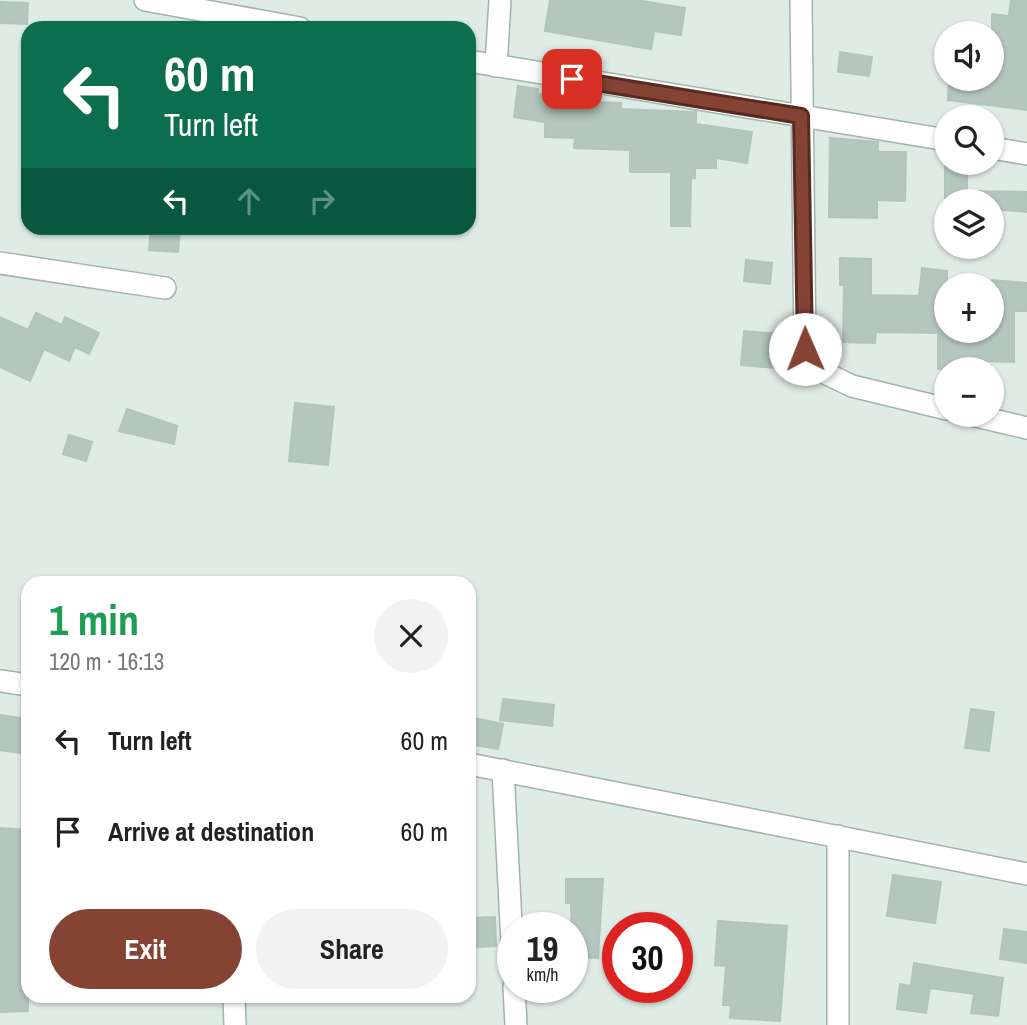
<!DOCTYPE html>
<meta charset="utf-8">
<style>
:root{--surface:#fff;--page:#f2f2f2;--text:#222;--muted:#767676;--accent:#854334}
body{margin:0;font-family:"Archivo Narrow",sans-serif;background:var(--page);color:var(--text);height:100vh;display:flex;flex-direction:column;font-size:26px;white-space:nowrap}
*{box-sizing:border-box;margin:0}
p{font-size:23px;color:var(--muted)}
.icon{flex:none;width:38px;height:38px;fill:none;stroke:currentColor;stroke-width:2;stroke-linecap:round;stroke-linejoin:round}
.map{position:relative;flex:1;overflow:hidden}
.panel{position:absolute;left:21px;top:576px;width:455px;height:427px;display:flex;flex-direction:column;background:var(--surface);border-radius:21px;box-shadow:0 2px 5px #0004}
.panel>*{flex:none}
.top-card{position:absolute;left:21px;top:21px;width:455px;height:214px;border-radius:21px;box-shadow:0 2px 5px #0004;background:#0b6e4f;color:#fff;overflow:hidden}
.tools{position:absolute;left:934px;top:21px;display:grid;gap:14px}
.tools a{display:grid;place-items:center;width:70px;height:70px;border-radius:50%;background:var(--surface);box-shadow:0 2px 5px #0004;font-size:35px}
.speed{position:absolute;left:497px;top:912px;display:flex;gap:14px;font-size:35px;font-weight:700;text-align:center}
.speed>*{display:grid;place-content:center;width:91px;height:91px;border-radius:50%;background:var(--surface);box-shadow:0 2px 5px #0004;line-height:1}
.speed small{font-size:18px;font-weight:400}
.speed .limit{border:10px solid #d22;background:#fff;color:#111}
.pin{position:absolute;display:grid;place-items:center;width:60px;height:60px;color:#fff;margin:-30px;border-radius:14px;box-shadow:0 4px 10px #0006}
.me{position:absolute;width:77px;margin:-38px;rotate:359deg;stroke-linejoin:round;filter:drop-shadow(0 0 5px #0008)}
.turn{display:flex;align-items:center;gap:24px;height:147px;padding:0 28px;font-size:32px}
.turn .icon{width:91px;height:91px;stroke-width:2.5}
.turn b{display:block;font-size:49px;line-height:60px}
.lanes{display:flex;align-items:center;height:66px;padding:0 28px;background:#0003;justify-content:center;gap:35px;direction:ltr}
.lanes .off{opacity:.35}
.round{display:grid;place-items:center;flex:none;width:74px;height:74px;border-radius:37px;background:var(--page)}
.summary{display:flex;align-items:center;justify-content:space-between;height:119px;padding:0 28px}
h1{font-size:42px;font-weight:700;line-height:52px;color:#1e9e55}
.cta{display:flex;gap:14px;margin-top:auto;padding:14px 28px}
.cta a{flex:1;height:80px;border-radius:42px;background:var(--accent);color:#fff;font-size:28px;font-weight:700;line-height:80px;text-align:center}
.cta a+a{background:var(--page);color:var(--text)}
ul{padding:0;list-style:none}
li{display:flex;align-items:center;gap:21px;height:91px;padding:0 28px}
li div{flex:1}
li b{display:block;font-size:26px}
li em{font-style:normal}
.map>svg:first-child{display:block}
</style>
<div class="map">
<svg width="1027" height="1025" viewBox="0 0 1027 1025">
<rect width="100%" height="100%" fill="#dfebe5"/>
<g fill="#b4c6be" stroke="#b1c5bc" stroke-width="2">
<polygon points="550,0 636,0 685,8 681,35 654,31 651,49 545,31"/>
<polygon points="1011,0 1027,0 1027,110 948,100 949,79 992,79 992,14 1009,16"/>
<polygon points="0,2 28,3 27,24 0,23"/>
<polygon points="840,52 872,57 869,76 838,72"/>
<polygon points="518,86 538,89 537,94 571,95 571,101 621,103 621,109 696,112 696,124 752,132 747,163 716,158 716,168 695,168 695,178 691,178 690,226 671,226 671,172 630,172 630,150 574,148 575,138 545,137 545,122 514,117"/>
<polygon points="830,138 878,142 878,152 906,152 905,201 877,200 877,218 829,217"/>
<polygon points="945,163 967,163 967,191 1027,192 1027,212 992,209 992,201 945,198"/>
<polygon points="151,228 180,228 178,252 149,250"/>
<polygon points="840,258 871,259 871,295 919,296 922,268 947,271 947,331 992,331 992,280 1027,283 1027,311 1014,311 1014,362 968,361 968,369 938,369 938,333 876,332 875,343 843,342 844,285 840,285"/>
<polygon points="746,260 772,263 770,284 744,281"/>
<polygon points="36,313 62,325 65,317 99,333 89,354 75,347 69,361 44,349 30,381 0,367 0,317 28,330"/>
<polygon points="744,331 779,334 777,368 741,365"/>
<polygon points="295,403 334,407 328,465 289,461"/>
<polygon points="127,409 177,426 174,444 119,431"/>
<polygon points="69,435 92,442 86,461 63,454"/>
<polygon points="503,699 554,705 552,726 500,720"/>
<polygon points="971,709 994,712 989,751 965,748"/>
<polygon points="0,715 28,719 28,754 0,750"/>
<polygon points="469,717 503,724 498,749 469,744"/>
<polygon points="0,828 28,830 28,1011 0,1012"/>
<polygon points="893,875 941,882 935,923 887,916"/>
<polygon points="566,879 603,879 598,958 572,957 571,903 566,903"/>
<polygon points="495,917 496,946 473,947 473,918"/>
<polygon points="718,921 787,926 780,1021 730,1018 731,1005 723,1005 726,966 715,965"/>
<polygon points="1004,929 1027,932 1027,963 1000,959"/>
<polygon points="914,963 1003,978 998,1016 971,1013 974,994 930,988 926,1013 897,1009 900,984 911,986"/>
</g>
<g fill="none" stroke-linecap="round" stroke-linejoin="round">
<g stroke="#a1b3ac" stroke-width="24">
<g id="minor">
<polyline points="145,0 300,28"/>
<polyline points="801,0 805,349 825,373 852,386 947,409"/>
<polyline points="469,61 947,140"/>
<polyline points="496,66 500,0"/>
<polyline points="992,148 1027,154"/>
<polyline points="0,263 165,288"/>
<polyline points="972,415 1027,428"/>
<polyline points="0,681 28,685"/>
<polyline points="469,764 1027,874"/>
<polyline points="503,770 513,962"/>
<polyline points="514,987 516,1025"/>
<polyline points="234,996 235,1025"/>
<polyline points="838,1025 838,836"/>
</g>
</g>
<use href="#minor" stroke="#fff" stroke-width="21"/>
</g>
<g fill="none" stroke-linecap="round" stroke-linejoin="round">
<g stroke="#562c22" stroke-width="18">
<polyline id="route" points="572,79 801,116 805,349"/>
</g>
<use href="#route" stroke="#854334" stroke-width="12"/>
</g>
</svg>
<div class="tools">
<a><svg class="icon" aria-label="sound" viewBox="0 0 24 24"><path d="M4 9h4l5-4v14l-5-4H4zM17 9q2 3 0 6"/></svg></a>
<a><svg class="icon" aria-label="search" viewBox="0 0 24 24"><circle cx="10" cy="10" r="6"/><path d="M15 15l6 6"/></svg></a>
<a><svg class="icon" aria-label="layers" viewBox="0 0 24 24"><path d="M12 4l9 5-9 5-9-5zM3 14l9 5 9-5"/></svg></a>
<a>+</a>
<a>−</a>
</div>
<div class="speed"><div>19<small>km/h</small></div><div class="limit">30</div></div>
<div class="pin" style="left:572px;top:79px;background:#d93025"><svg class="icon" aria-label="arrive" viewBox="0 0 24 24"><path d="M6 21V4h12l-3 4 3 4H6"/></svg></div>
<svg class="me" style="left:805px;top:349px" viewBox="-20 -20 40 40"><circle r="19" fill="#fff"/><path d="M0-13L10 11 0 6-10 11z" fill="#854334"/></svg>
<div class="top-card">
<div class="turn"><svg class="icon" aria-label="left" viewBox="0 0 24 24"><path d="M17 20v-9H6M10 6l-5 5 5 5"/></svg><div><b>60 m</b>Turn left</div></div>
<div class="lanes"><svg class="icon" aria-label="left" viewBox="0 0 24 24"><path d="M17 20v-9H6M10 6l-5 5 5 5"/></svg><svg class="icon off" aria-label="ahead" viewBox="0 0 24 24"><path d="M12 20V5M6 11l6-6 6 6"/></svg><svg class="icon off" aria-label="right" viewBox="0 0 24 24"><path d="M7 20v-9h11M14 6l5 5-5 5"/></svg></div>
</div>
<section class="panel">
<div class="summary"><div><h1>1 min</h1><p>120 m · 16:13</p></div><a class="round"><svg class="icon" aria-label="close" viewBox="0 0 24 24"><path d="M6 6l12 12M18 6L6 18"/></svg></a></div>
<ul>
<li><svg class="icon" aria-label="left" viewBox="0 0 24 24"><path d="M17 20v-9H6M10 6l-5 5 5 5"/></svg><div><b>Turn left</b></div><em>60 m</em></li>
<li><svg class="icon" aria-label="arrive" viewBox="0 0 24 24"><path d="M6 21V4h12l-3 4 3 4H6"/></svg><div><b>Arrive at destination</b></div><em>60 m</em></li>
</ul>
<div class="cta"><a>Exit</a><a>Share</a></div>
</section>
</div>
